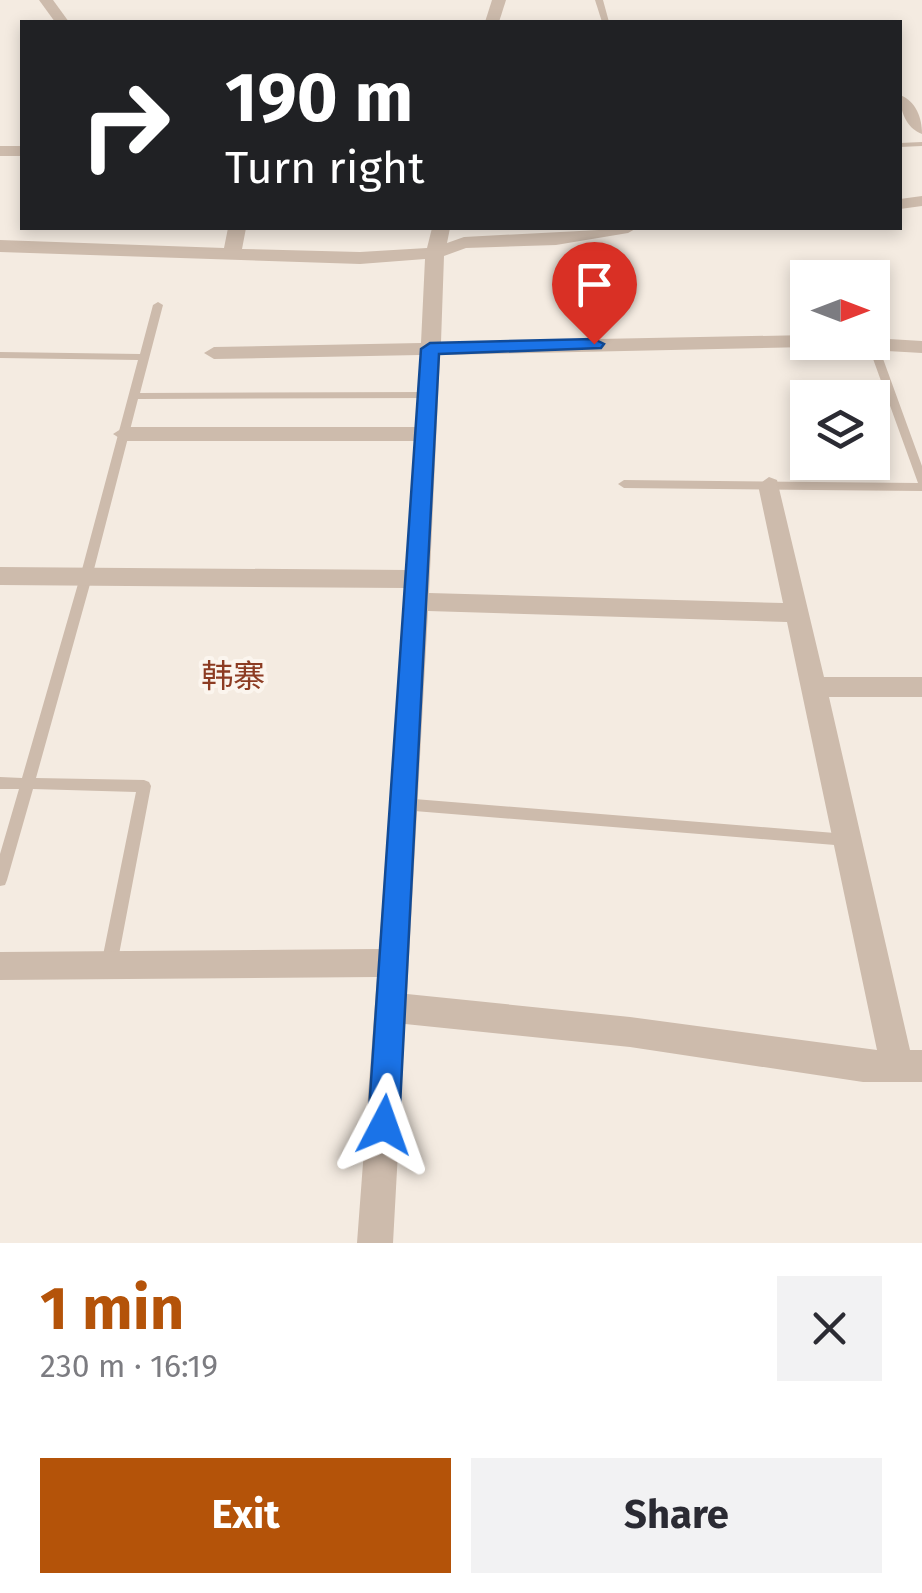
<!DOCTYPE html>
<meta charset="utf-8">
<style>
:root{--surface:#fff;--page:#f2f2f3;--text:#2b2b33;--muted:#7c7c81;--accent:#b45309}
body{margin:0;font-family:"Fira Sans","Noto Sans SC",sans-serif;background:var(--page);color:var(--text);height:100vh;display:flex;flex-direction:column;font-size:38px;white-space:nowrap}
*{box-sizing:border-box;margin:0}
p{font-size:32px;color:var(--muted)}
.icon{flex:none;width:55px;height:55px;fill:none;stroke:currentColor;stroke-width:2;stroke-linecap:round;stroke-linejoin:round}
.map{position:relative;height:1243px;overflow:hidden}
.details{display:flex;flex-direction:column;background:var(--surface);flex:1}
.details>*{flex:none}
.guide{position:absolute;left:20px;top:20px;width:882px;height:210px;border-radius:0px;box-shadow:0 5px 15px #0003;background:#202124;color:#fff;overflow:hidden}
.needle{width:65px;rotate:90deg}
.fabs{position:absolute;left:790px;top:260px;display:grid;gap:20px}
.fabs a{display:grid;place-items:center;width:100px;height:100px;border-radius:0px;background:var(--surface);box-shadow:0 5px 15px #0003;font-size:50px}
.pin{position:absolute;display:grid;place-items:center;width:85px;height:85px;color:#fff;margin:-102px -42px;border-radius:50% 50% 50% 0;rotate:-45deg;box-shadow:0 0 10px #0007}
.pin .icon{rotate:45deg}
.me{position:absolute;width:110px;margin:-55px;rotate:4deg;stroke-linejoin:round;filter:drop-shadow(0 0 8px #0008)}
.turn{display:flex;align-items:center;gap:35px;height:210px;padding:0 40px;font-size:45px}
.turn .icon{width:130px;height:130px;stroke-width:2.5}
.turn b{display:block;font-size:70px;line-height:85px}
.round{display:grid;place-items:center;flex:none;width:105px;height:105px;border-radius:0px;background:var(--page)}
.headline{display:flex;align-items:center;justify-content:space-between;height:170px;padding:0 40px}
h1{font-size:60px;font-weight:700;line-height:75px;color:var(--accent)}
.cta{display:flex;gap:20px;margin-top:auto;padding:20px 40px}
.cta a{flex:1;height:115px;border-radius:0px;background:var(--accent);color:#fff;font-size:40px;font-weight:700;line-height:115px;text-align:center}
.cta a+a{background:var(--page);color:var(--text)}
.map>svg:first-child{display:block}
</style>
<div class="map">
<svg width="922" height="1243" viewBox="0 0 922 1243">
<rect width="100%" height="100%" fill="#f4ebe1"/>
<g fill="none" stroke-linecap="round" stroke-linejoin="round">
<g fill="#cdbbac" fill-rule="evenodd">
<polygon points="595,0 603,0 609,22 602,22"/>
<polygon points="922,142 922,146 900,147 900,143"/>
<polygon points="158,302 163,305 140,393 428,392 433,395 428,398 138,399 92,577 36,778 144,780 149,782 151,786 117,965 114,970 109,972 104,970 101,965 136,792 33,789 7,880 5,885 0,886 0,854 19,789 0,789 0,777 22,778 80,577 138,360 0,358 0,352 140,354 153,305"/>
<polygon points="873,342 878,345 922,466 922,491 624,488 618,484 624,480 918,483 868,345"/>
<polygon points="402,798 847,834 852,836 854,840 852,844 847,846 402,810 397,808 395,804 397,800"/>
</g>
<g fill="#cdbbac" fill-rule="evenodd">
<polygon points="39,0 53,0 69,22 55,22"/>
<polygon points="492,0 506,0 499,22 485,22"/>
<path d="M 900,95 C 916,101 922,118 922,134 C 906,128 900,111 900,95 Z"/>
<rect x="0" y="146" width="22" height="10"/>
<polygon points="922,196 922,206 900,209 900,199"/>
<path d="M 228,228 L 246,228 L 242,249 L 360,252 L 427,248 L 432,228 L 450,228 L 447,243 L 464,237 L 637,228 L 628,233 L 556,245 L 466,248 L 444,256 L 441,342 L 808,335 L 808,342 L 817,342 L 808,347 L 440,355 L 429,593 L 783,603 L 758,485 L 769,477 L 777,480 L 824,677 L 922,677 L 922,697 L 829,697 L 910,1050 L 922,1050 L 922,1082 L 863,1082 L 630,1047 L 405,1024 L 393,1243 L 357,1243 L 377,977 L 0,980 L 0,952 L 379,949 L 405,588 L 0,585 L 0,567 L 407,570 L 415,441 L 124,441 L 113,434 L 124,427 L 416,427 L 420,355 L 214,359 L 204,353 L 214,347 L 421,343 L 425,259 L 360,264 L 0,252 L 0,240 L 224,248 ZM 428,611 L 787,622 L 877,1050 L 630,1017 L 407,994 Z"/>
<polygon points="872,338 922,341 922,353 835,348 825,342 872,342"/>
</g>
</g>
<polygon fill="#1a73e8" stroke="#114b97" stroke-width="2.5" points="594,339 604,344 601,348 439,354 399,1125 394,1136 384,1140 373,1136 368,1125 421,349 430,343"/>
<g text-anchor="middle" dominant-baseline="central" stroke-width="8" stroke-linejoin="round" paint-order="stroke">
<g font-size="32" fill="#8c3b22" stroke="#fbf5ee">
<text x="233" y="676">韩寨</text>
</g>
</g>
</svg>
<div class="fabs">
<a><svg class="needle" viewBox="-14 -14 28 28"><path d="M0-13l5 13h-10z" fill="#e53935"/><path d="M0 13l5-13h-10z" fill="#7c7c81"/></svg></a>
<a><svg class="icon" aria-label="layers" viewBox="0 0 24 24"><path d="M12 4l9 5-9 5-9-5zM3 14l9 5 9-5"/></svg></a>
</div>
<div class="pin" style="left:594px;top:344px;background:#d93025"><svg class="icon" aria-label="arrive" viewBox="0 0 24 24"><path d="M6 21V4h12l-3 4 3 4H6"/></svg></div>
<svg class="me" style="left:384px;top:1125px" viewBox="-20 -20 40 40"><path d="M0-17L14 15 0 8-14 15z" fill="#1a73e8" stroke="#fff" stroke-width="4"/></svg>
<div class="guide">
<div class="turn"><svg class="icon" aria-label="right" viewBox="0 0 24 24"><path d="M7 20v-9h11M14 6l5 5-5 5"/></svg><div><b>190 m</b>Turn right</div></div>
</div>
</div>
<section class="details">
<div class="headline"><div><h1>1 min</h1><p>230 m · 16:19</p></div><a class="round"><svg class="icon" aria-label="close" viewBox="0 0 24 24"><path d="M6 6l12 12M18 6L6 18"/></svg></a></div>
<div class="cta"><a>Exit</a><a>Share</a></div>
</section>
